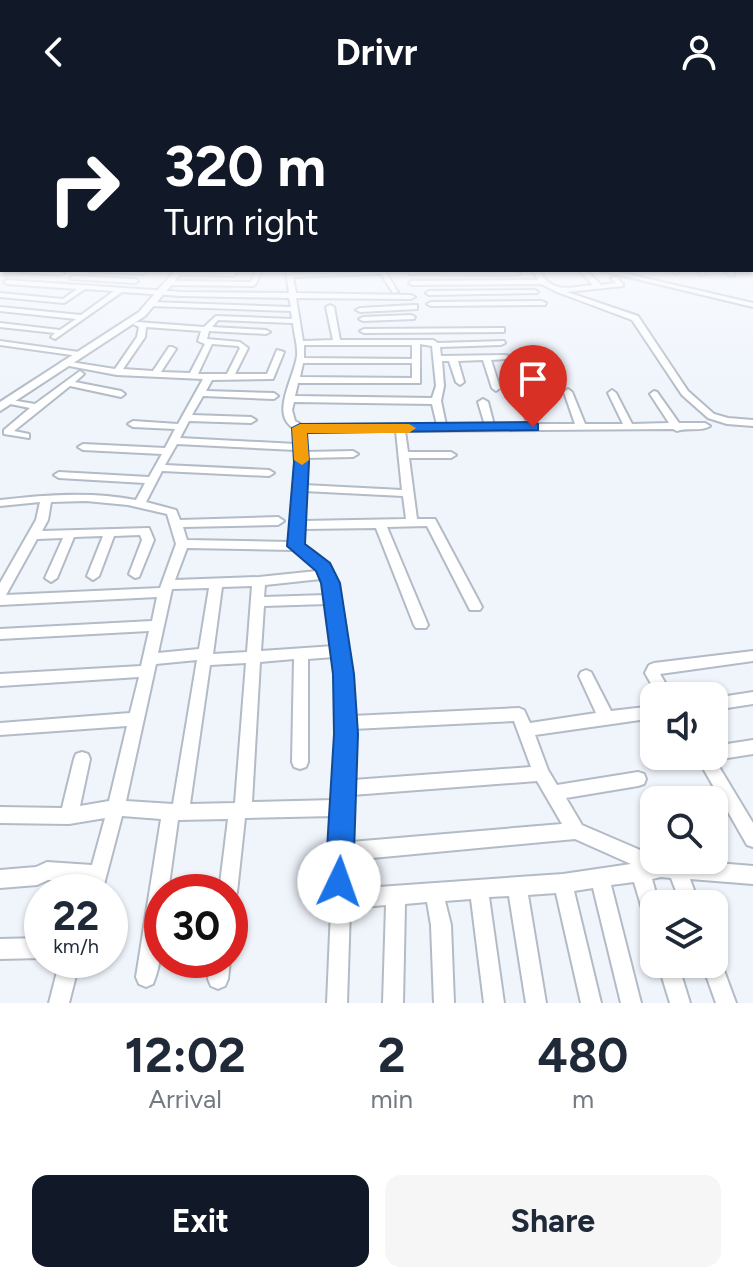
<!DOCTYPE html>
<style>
:root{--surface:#fff;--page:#f6f6f7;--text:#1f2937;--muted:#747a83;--accent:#111827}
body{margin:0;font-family:Figtree,sans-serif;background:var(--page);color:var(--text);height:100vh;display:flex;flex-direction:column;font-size:30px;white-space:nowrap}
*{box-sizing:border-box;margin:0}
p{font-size:26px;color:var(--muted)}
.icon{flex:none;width:44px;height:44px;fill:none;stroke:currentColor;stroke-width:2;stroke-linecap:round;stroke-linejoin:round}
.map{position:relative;height:899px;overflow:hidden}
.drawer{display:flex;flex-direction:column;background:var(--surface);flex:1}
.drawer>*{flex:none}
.banner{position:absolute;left:0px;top:0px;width:754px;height:168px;box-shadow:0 2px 6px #0004;background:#111827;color:#fff;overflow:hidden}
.tools{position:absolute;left:640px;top:578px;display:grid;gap:16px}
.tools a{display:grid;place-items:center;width:88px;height:88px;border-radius:16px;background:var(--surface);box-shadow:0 2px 6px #0004;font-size:40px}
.speed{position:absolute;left:24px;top:770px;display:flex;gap:16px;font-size:40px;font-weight:700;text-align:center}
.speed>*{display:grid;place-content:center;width:104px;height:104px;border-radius:50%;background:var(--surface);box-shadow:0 2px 6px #0004;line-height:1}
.speed small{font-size:20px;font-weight:400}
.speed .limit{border:12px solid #d22;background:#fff;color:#111}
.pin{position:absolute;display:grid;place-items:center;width:68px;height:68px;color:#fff;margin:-82px -34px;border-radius:50% 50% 50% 0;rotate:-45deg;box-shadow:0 0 8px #0007}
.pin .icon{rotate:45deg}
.me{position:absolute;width:88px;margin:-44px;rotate:3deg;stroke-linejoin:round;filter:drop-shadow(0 0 6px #0008)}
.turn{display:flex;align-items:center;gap:28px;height:168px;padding:0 32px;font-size:36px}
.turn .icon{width:104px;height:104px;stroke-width:2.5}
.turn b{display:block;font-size:56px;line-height:68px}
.eta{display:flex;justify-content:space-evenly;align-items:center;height:136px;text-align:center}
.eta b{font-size:48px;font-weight:700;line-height:56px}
.cta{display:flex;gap:16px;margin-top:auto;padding:16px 32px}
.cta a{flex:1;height:92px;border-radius:16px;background:var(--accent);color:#fff;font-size:32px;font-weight:700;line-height:92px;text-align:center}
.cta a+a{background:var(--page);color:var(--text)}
header{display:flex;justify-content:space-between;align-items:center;height:104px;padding:0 32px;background:var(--accent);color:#fff;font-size:36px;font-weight:700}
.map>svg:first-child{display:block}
</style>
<header><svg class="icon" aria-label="back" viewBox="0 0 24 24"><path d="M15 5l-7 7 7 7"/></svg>Drivr<svg class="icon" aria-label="person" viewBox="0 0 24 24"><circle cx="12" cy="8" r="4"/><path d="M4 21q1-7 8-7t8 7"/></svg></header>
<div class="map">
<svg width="753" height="899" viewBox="0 0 753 899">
<rect width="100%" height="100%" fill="#f0f5fc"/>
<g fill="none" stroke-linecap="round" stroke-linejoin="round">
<g stroke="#b2bbc6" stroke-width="4">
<g id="street">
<rect x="752" y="160" width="1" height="5"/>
<rect x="0" y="162" width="2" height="4"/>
<polygon points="17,166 47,166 64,169 61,171 20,168"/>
<polygon points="88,166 142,166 146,168 143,170 91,168"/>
<polygon points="233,166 239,166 234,172 178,171 175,169 178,167 232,168"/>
<polygon points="256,166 262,166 256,180 253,182 170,181 167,179 170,177 251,178"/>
<path d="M 286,166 L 292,166 L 293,169 L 383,166 L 385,167 L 398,188 L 393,189 L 381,170 L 293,173 L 296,189 L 411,191 L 415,193 L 411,195 L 296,194 L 303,237 L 333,236 L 326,203 L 330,201 L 334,203 L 340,236 L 433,236 L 438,239 L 504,237 L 505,239 L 501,241 L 440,243 L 441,252 L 506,251 L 510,253 L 506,255 L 491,256 L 500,284 L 496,287 L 492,284 L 483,256 L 458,257 L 464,278 L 460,281 L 456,278 L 449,257 L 442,257 L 444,282 L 441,297 L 446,321 L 485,321 L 478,298 L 483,295 L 488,298 L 494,321 L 527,320 L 519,287 L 523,284 L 527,287 L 537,320 L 575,320 L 564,288 L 568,285 L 572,288 L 585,320 L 623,320 L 608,289 L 612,286 L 616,289 L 632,320 L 669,319 L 650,290 L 654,287 L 657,288 L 679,319 L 705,319 L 710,322 C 701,328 687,323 677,327 L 673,325 L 405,327 L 408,348 L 451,348 L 456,351 L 451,354 L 409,354 L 417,415 L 435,415 L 482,503 L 480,506 L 470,506 L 427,422 L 387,423 L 428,521 L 426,524 L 416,524 L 414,521 L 376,424 L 303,425 L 302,440 C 309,445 317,449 322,455 C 350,488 349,569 352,612 L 519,604 L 524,606 L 530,619 L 596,609 L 579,572 L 581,568 L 586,566 L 591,568 L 611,607 L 654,602 L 654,614 L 535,631 L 548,666 L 557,681 L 638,668 L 644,670 L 646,675 L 644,680 L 638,682 L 566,694 L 582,721 L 654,752 L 654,756 L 681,756 L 753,762 L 753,780 L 690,775 L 699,800 L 681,800 L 671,774 L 661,773 L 652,775 L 659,800 L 654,800 L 654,824 L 647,821 L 634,778 L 611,781 L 641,899 L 621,899 L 593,784 L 574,787 L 601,899 L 581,899 L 556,789 L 528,791 L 546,899 L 526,899 L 509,792 L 489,793 L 504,899 L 484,899 L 471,795 L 445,797 L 451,821 L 454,899 L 434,899 L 431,821 L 427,798 L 405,800 L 403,899 L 383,899 L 386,801 L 350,804 L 347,899 L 327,899 L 335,712 L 245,714 L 237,788 L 235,795 L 230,796 L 230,788 L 219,788 L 228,715 L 178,716 L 168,788 L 162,788 C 162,817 165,852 153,880 L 146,883 L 139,880 L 136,873 L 161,715 L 122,712 L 102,788 L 84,788 L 86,778 L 48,776 L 37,781 L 0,784 L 0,766 L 36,763 L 47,758 L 92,761 L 105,714 L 69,720 L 0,719 L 0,703 L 62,704 L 74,655 L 76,650 L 82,648 L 88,650 L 90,655 L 80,702 L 109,697 L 127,622 L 0,631 L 0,619 L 130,609 L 139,573 L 0,582 L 0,570 L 141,562 L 149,527 L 0,535 L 0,525 L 152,517 L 157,493 L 0,501 L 0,479 L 36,416 L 40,398 L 0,402 L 0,396 C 45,391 91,387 136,396 L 145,379 L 59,374 L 54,371 L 59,368 L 149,373 L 162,350 L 83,346 L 78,343 L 83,340 L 165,344 L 175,325 L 133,323 L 128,320 L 133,317 L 178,320 L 203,275 L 117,271 L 64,261 L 60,259 L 64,257 L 115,265 L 137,233 L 139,223 L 133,220 L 137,218 L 204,223 L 216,212 L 292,215 L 291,207 L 151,202 L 147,200 L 151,198 L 291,203 L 289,194 L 182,192 L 122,188 L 55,235 L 51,233 L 55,229 L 0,223 L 0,219 L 60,226 L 76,215 L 0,207 L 0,203 L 81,211 L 114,187 L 85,185 L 64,199 L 0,193 L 0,189 L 63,195 L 77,185 L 7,180 L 4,178 L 7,176 L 182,188 L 289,189 ZM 218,216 L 293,219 C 294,230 298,242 297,252 C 294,275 269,311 295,325 L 296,340 L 180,334 L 189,317 L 251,319 L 256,316 L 251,313 L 192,311 L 203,292 L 274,295 L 278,292 L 274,289 L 206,287 L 212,276 L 273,275 L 284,248 L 277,246 L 267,270 L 235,270 L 248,244 L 240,238 L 207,235 L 209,227 L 266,230 L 270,228 L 266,226 L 212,223 ZM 146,223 L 201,227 L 198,237 L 205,240 L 190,269 L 161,268 L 176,245 L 172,243 L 169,243 L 153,267 L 123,265 L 145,233 ZM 212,240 L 238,242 L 240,244 L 227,270 L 198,270 ZM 420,240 L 432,242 L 436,282 L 432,294 L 295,292 L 298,279 L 420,279 ZM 304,241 L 412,241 L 412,255 L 304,254 ZM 303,259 L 412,259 L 412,274 L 300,273 ZM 294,298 L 432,300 L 437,321 L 302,321 L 295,317 L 292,306 ZM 305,327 L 396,327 L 402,386 L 304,381 L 305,354 L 353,353 L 358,350 L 353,347 L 305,348 ZM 177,340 L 296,346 L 290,438 L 187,436 L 183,423 L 278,421 L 284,417 L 278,413 L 180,416 L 176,406 L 146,398 L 162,367 L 269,372 L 274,369 L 269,366 L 165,361 ZM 304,387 L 403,392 L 406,415 L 303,417 ZM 86,397 L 128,401 L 167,410 L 176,440 L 160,484 L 6,491 L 37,435 L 63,434 L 45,474 L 51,478 L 57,474 L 74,433 L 103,432 L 87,472 L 93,476 L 99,472 L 114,432 L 140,431 L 142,436 L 129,470 L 135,474 L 139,473 L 154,436 L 149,424 L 42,427 L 48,416 L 51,398 ZM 187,444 L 293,446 L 312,459 L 317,467 L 259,473 L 175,476 ZM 321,475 L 326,491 L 264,493 L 265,481 ZM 252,482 L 247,548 L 213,550 L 222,483 ZM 209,484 L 199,545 L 158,549 L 172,485 ZM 327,500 L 334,542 L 261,547 L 264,502 ZM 334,553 L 338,630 L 335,696 L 252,698 L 260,558 L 294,555 L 292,658 L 294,663 L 300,665 L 306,663 L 308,658 L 308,555 ZM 197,556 L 173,700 L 126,697 L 156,560 ZM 246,559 L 235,699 L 190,700 L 210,561 ZM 514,617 L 531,663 L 353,676 L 353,625 ZM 537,677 L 562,720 L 351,738 L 352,691 ZM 575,735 L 631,760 L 563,770 L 350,785 L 351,756 Z"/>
<path d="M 533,166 L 539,166 C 552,191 570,183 593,181 L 579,166 L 586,166 L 601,181 L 616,179 L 611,174 L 616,173 L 623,180 L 623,182 L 567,188 L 638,212 L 688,287 L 714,310 L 728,314 L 753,316 L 753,322 L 727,320 L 708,314 L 682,291 L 632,216 L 557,188 L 541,180 L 412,181 L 409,179 L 412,177 L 538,176 Z"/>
<polygon points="599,166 610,166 753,199 753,203"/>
<polygon points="670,166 677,166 678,168 675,170"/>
<polygon points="697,166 703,166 706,170 701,171"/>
<polygon points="724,166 731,166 735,171 730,172"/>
<polygon points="411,167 517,167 520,169 517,171 409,170 409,168"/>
<polygon points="73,172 135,175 138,177 135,179 71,175 70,174"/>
<polygon points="535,186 538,188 537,189 429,191 426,189 429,187"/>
<polygon points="542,197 546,199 545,201 431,202 427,200 431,198"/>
<polygon points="414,201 417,201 417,205 360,208 356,206 360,204"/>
<polygon points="411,211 415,213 414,215 363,217 359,215 363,213"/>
<polygon points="501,224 504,224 504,228 364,229 360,227 364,225"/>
<polygon points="0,237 79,248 83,250 79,252 0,241"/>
<polygon points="80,267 84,270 75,278 121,287 125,290 121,293 70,282 14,327 29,330 29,334 4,330 4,326 30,304 5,299 5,295 35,300"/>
<polygon points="753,547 753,557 660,570 673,592 658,592 645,569 649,561 654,559"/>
<polygon points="753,588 753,600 714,606 714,594"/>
<polygon points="753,636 753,650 715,656 753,719 753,743 747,741 696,652 714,652 714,642"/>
<polygon points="42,834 42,854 0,855 0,835"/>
<polygon points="714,851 719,853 736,899 716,899 702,860 714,860"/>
<polygon points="60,856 80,856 69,899 49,899"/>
<polygon points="210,856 230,856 228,875 225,882 218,885 211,882 208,875"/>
<polygon points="658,860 678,860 690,899 670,899"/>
</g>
</g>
<g stroke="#b2bbc6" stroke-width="4">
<polygon id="secondary" points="175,166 184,166 145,212 0,307 0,298 139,208"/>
</g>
<use href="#street" fill="#fff" fill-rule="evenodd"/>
<use href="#secondary" fill="#fff" fill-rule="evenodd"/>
</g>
<linearGradient id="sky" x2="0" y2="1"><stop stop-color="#7caadb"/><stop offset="0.56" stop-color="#f8fafe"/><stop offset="1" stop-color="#f8fafe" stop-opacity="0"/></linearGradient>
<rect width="753" height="284" fill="url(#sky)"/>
<polygon fill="#1a73e8" stroke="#114b97" stroke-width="2" points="533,318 538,320 538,326 307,329 309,358 305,440 330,459 340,479 354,570 358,630 353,778 349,788 339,792 329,788 325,778 334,630 333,570 321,479 316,467 287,442 294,358 292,324 300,320"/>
<polygon fill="#f59e0b" points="300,320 409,320 416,324 409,329 307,329 309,356 302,361 294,356 292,324"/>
</svg>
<div class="tools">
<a><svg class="icon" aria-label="sound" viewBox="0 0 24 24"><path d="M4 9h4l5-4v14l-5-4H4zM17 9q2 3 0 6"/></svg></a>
<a><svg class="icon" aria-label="search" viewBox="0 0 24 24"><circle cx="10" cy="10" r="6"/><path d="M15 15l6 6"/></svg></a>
<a><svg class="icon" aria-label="layers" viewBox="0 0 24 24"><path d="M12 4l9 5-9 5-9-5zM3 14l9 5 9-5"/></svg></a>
</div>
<div class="speed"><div>22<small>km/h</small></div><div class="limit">30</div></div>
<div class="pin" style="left:533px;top:323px;background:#d93025"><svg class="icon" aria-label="arrive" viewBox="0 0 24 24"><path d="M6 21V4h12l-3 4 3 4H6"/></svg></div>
<svg class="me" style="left:339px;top:778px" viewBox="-20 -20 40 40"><circle r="19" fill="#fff"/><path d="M0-13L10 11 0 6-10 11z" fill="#1a73e8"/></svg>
<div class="banner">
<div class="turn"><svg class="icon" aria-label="right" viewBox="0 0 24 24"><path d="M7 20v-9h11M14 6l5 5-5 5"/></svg><div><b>320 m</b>Turn right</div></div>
</div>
</div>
<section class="drawer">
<div class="eta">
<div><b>12:02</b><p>Arrival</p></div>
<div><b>2</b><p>min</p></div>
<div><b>480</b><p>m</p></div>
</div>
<div class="cta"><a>Exit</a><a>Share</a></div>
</section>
